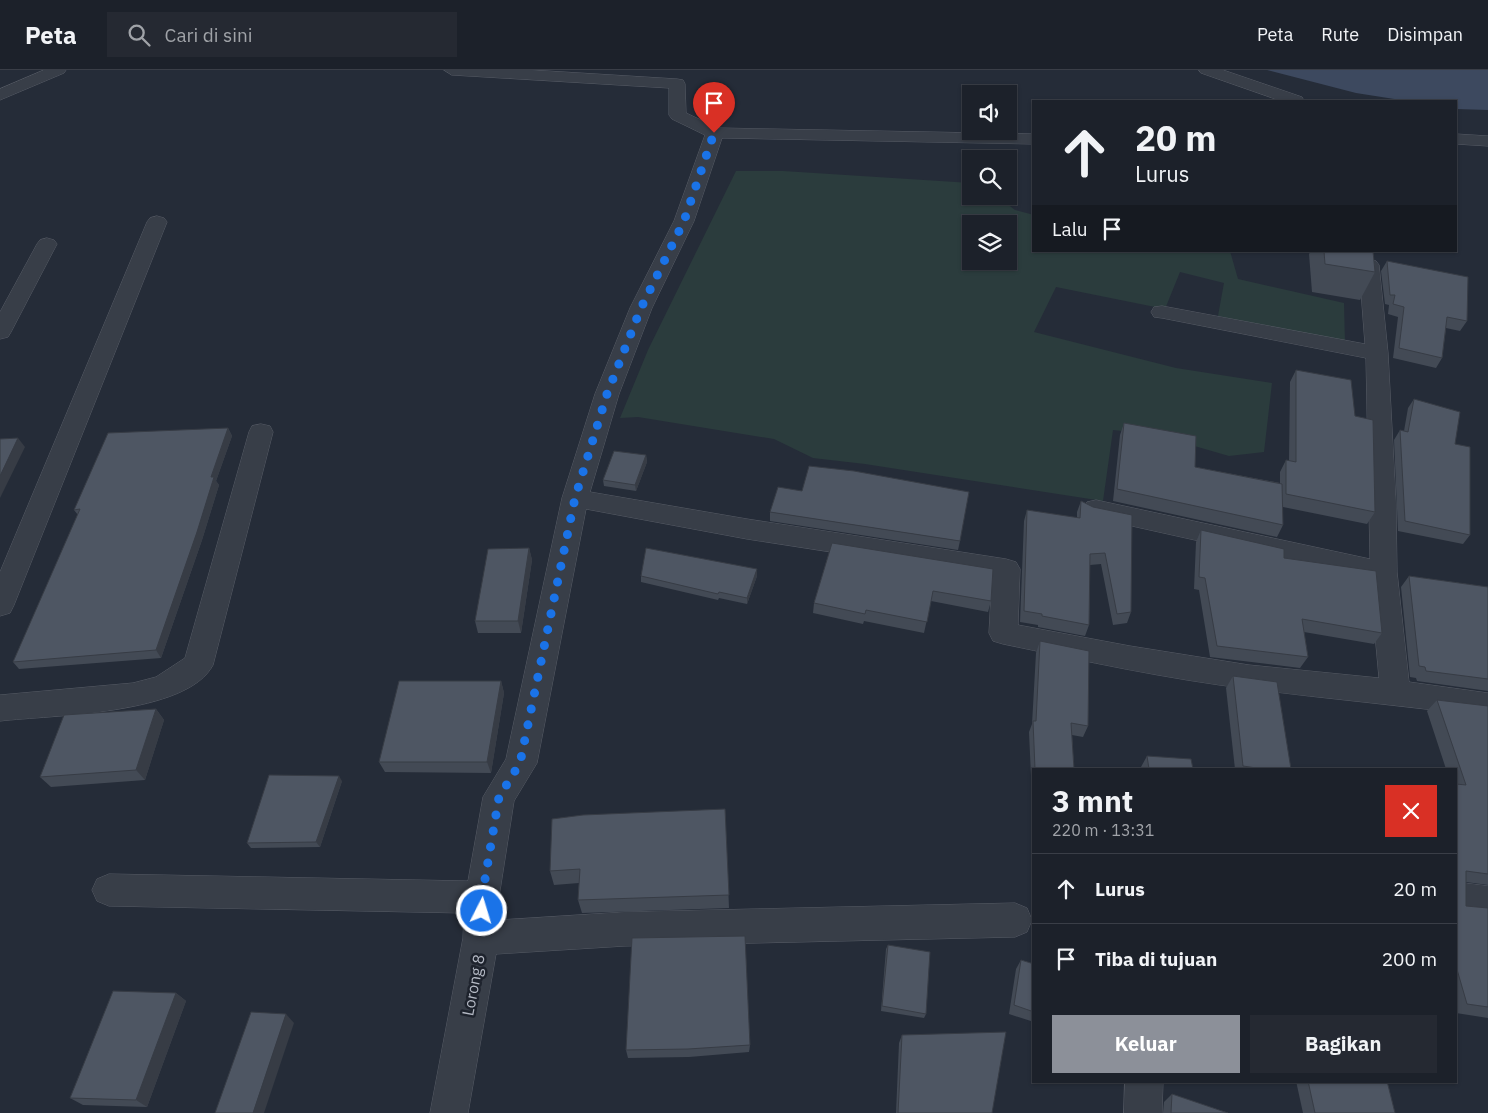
<!DOCTYPE html>
<html lang="id">
<meta charset="utf-8">
<style>
:root{--surface:#1c212a;--page:#252932;--text:#f1f3f6;--muted:#a0a3a8;--line:#3a3e47;--accent:#8c9099}
body{margin:0;font-family:"IBM Plex Sans",sans-serif;background:var(--page);color:var(--text);height:100vh;display:flex;flex-direction:column;font-size:19px;white-space:nowrap}
*{box-sizing:border-box;margin:0}
p{font-size:16px;color:var(--muted)}
.icon{flex:none;width:28px;height:28px;fill:none;stroke:currentColor;stroke-width:2;stroke-linecap:round;stroke-linejoin:round}
.map{position:relative;flex:1;overflow:hidden}
.side{position:absolute;left:1032px;top:698px;width:425px;height:315px;display:flex;flex-direction:column;background:var(--surface);border-radius:0px;box-shadow:0 1px 4px #0004,0 0 0 1px var(--line)}
.side>*{flex:none}
.top-card{position:absolute;left:1032px;top:30px;width:425px;height:152px;border-radius:0px;box-shadow:0 1px 4px #0004,0 0 0 1px var(--line);background:#1c212a;color:var(--text);overflow:hidden}
.fabs{position:absolute;left:962px;top:15px;display:grid;gap:10px}
.fabs a{display:grid;place-items:center;width:55px;height:55px;border-radius:0px;background:var(--surface);box-shadow:0 1px 4px #0004,0 0 0 1px var(--line);font-size:25px}
.pin{position:absolute;display:grid;place-items:center;width:42px;height:42px;color:#fff;margin:-51px -21px;border-radius:50% 50% 50% 0;rotate:-45deg;box-shadow:0 0 5px #0007}
.pin .icon{rotate:45deg}
.me{position:absolute;width:55px;margin:-28px;rotate:5deg;stroke-linejoin:round;filter:drop-shadow(0 0 4px #0008)}
.turn{display:flex;align-items:center;gap:18px;height:105px;padding:0 20px;font-size:22px}
.turn .icon{width:65px;height:65px;stroke-width:2.5}
.turn b{display:block;font-size:35px;line-height:42px}
.then{display:flex;align-items:center;height:48px;padding:0 20px;background:#0003;gap:10px;font-size:19px}
.round{display:grid;place-items:center;flex:none;width:52px;height:52px;border-radius:0px;background:var(--page)}
.head{display:flex;align-items:center;justify-content:space-between;height:85px;padding:0 20px}
h1{font-size:30px;font-weight:700;line-height:38px}
.cta{display:flex;gap:10px;margin-top:auto;padding:10px 20px}
.cta a{flex:1;height:58px;border-radius:0px;background:var(--accent);color:#fff;font-size:20px;font-weight:700;line-height:58px;text-align:center}
.cta a+a{background:var(--page);color:var(--text)}
ul{padding:0;list-style:none}
li{display:flex;align-items:center;gap:15px;height:70px;padding:0 20px;border-top:1px solid var(--line)}
li div{flex:1}
li b{display:block;font-size:19px}
li em{font-style:normal}
header{display:flex;align-items:center;gap:30px;box-sizing:border-box;height:70px;padding:0 25px;background:var(--surface);border-bottom:1px solid var(--line)}
header strong{font-size:24px}
nav{display:flex;gap:28px;margin-inline-start:auto;font-size:18px}
.search{width:350px;height:45px;background:var(--page);display:flex;align-items:center;gap:12px;box-sizing:border-box;padding:0 18px;border-radius:0px;color:var(--muted);font-size:19px}
.map>svg:first-child{display:block}
</style>
<header>
<strong>Peta</strong>
<div class="search"><svg class="icon" aria-label="search" viewBox="0 0 24 24"><circle cx="10" cy="10" r="6"/><path d="M15 15l6 6"/></svg>Cari di sini</div>
<nav><a>Peta</a><a>Rute</a><a>Disimpan</a></nav>
</header>
<div class="map">
<svg width="1488" height="1043" viewBox="0 0 1488 1043">
<rect width="100%" height="100%" fill="#252c38"/>
<path fill="#2b3c3d" fill-rule="evenodd" d="M 736,101 L 783,101 L 971,113 L 971,126 L 997,126 L 1015,140 L 1034,145 L 1034,181 L 1230,181 L 1238,209 L 1344,233 L 1345,274 L 1218,246 L 1224,213 L 1180,202 L 1165,239 L 1056,217 L 1034,262 L 1176,298 L 1272,313 L 1264,382 L 1229,386 L 1153,364 L 1113,360 L 1103,431 L 865,394 L 813,388 L 774,369 L 638,347 L 620,348 L 648,280 ZM 971,154 L 1009,154 L 1009,191 L 971,191 Z"/>
<polygon fill="#3d495f" points="1267,0 1488,0 1488,40 1456,39 1456,31 1407,31 1356,23"/>
<g fill="none" stroke-linecap="round" stroke-linejoin="round">
<g stroke="#575c66" stroke-width="1">
<g id="street">
<polygon points="44,0 66,0 64,3 0,30 0,19"/>
<path d="M 444,0 L 531,0 L 677,9 L 683,10 L 685,14 L 686,43 L 718,58 L 1034,64 L 1034,74 L 722,68 L 694,151 L 652,238 L 619,324 L 590,422 L 747,449 L 1006,489 L 1016,492 L 1020,499 L 1018,555 L 1130,576 L 1249,595 L 1379,608 L 1370,509 L 1096,448 L 1087,446 L 1083,439 L 1087,432 L 1096,430 L 1370,489 L 1366,288 L 1162,248 L 1154,247 L 1151,242 L 1154,237 L 1162,236 L 1365,274 L 1359,195 L 1362,191 L 1369,189 L 1376,191 L 1379,195 L 1388,283 L 1396,434 L 1397,502 L 1409,612 L 1488,623 L 1488,647 C 1409,636 1329,629 1250,619 C 1167,609 1085,591 1003,574 L 993,571 L 989,563 L 992,507 L 747,469 L 586,439 L 537,693 L 514,731 L 499,827 L 499,850 L 625,842 L 1015,833 L 1027,838 L 1032,850 L 1027,862 L 1015,867 L 625,876 L 496,884 L 468,1043 L 430,1043 L 463,868 L 464,843 L 109,836 L 97,831 L 92,820 L 97,809 L 109,804 L 468,811 L 483,727 L 506,689 L 562,428 L 595,324 L 630,238 L 674,151 L 705,65 L 672,49 L 669,45 L 669,18 L 452,5 Z"/>
<polygon points="1199,0 1223,0 1302,27 1304,31 1281,31 1201,3"/>
<polygon points="1456,64 1488,66 1488,76 1456,74"/>
<polygon points="157,146 164,148 167,152 14,535 10,543 0,546 0,502 147,152 150,148"/>
<polygon points="47,168 54,170 57,174 11,262 8,267 0,269 0,242 37,174 40,170"/>
<path d="M 261,354 L 270,356 L 273,362 L 213,595 C 187,645 51,645 0,651 L 0,625 L 133,613 L 156,607 L 185,588 L 249,362 L 252,356 Z"/>
<polygon points="1456,812 1488,816 1488,848 1456,844"/>
<polygon points="1125,1011 1163,1011 1162,1043 1124,1043"/>
</g>
</g>
<use href="#street" fill="#383e48" fill-rule="evenodd"/>
</g>
<g fill="#434a55">
<polygon points="1311,181 1373,181 1375,202 1360,230 1312,222 1309,184"/>
<polygon points="1387,191 1467,251 1460,261 1446,258 1442,288 1436,298 1393,288 1398,247 1388,244 1389,235 1385,234 1381,201"/>
<polygon points="1296,300 1355,346 1375,442 1367,454 1283,437 1283,455 1277,467 1113,431 1120,365 1124,353 1195,397 1280,413 1280,402 1286,390 1289,391 1290,312"/>
<polygon points="1414,329 1455,374 1470,465 1463,474 1398,461 1394,370 1400,360 1404,361 1408,338"/>
<polygon points="228,358 232,366 216,411 219,415 202,470 161,588 19,599 13,592 78,445 74,440"/>
<polygon points="646,385 647,392 636,421 604,416 603,410"/>
<polygon points="1081,431 1093,437 1131,542 1127,553 1113,555 1101,494 1090,495 1089,555 1085,566 1038,557 1038,555 1020,552 1024,451 1027,440 1077,448 1077,442"/>
<polygon points="770,442 960,471 958,480 770,451"/>
<polygon points="1201,460 1284,488 1382,563 1374,574 1304,562 1308,587 1300,598 1210,587 1199,520 1194,519 1196,472"/>
<polygon points="832,473 991,531 988,542 931,531 924,563 864,551 863,554 813,543 814,533"/>
<polygon points="529,478 532,490 521,563 478,563 475,551"/>
<polygon points="641,506 757,506 747,534 719,528 718,530 641,512"/>
<polygon points="1409,506 1488,517 1488,621 1417,611 1416,608 1410,607 1401,517"/>
<polygon points="1040,571 1088,656 1083,667 1072,665 1074,699 1034,699 1034,750 1033,750 1029,662 1032,654 1036,583"/>
<polygon points="1233,606 1291,699 1235,699 1226,618"/>
<polygon points="501,611 504,623 491,703 385,702 379,692"/>
<polygon points="1437,630 1488,636 1488,815 1466,812 1466,836 1488,838 1488,948 1456,943 1456,699 1446,699 1427,641"/>
<polygon points="156,639 164,650 145,710 51,717 40,707"/>
<polygon points="1147,686 1193,699 1141,699 1141,697"/>
<polygon points="342,711 320,777 251,778 247,773"/>
<polygon points="725,739 729,838 582,843 578,830 579,813 554,815 550,801"/>
<polygon points="888,875 926,944 924,948 881,941 886,879"/>
<polygon points="1021,890 1034,894 1034,952 1009,944 1016,899"/>
<polygon points="176,923 186,931 147,1037 83,1035 70,1028"/>
<polygon points="902,965 992,1043 896,1043 899,973"/>
<polygon points="750,975 749,982 689,987 628,988 626,980"/>
<polygon points="1296,1011 1387,1011 1395,1043 1303,1043"/>
<polygon points="1172,1024 1228,1043 1163,1043 1164,1032"/>
</g>
<g fill="#373c45">
<polygon points="228,358 232,366 216,411 219,415 202,470 161,588 156,580 211,407"/>
<polygon points="18,368 25,377 0,428 0,406"/>
<polygon points="646,385 647,392 636,421 635,415"/>
<polygon points="529,478 532,490 521,563 518,551"/>
<polygon points="757,499 757,506 747,534 747,528"/>
<polygon points="501,611 504,623 491,703 487,692"/>
<polygon points="156,639 164,650 145,710 136,700"/>
<polygon points="339,706 342,711 320,777 316,772"/>
<polygon points="176,923 186,931 147,1037 136,1030"/>
<polygon points="286,944 294,953 264,1043 253,1043"/>
</g>
<g fill="#4e5663" stroke="#373c45">
<polygon points="1324,181 1373,181 1375,202 1325,194"/>
<polygon points="1387,191 1468,207 1467,251 1447,247 1442,288 1399,278 1404,237 1393,234 1395,225 1390,225"/>
<polygon points="1296,300 1351,310 1355,346 1373,350 1375,442 1286,424 1286,390 1296,392"/>
<polygon points="1414,329 1460,342 1455,374 1470,377 1470,465 1405,451 1400,360 1408,362"/>
<polygon points="1124,353 1196,366 1195,397 1282,414 1283,455 1117,419"/>
<polygon points="228,358 211,407 214,407 197,462 156,580 13,592 80,439 74,440 108,363"/>
<polygon points="18,368 0,406 0,369"/>
<polygon points="614,381 646,385 635,415 603,410"/>
<polygon points="809,396 854,401 969,422 960,471 770,442 778,417 802,421"/>
<polygon points="1081,431 1093,437 1132,445 1131,542 1117,544 1105,483 1090,484 1089,555 1042,546 1042,544 1024,541 1027,440 1080,448"/>
<polygon points="1201,460 1284,479 1284,488 1376,501 1382,563 1302,549 1308,587 1217,576 1205,508 1199,507"/>
<polygon points="832,473 993,499 991,531 933,521 927,552 866,540 865,544 814,533"/>
<polygon points="529,478 518,551 475,551 488,479"/>
<polygon points="646,478 757,499 747,528 719,522 718,524 641,506"/>
<polygon points="1409,506 1488,517 1488,609 1426,601 1425,597 1419,596"/>
<polygon points="1040,571 1089,581 1088,656 1071,653 1074,699 1035,699 1033,651 1036,651"/>
<polygon points="1233,606 1277,612 1291,699 1263,699 1243,696"/>
<polygon points="399,611 501,611 487,692 379,692"/>
<polygon points="1437,630 1488,636 1488,804 1466,801 1466,836 1488,838 1488,937 1467,934 1456,896 1456,714 1466,715"/>
<polygon points="156,639 136,700 40,707 64,645"/>
<polygon points="1147,686 1191,689 1193,699 1149,699"/>
<polygon points="269,705 339,706 316,772 247,773"/>
<polygon points="725,739 729,825 578,830 580,799 550,801 552,749 583,745"/>
<polygon points="745,866 750,975 688,979 626,980 632,868"/>
<polygon points="888,875 930,882 926,944 882,936"/>
<polygon points="1021,890 1034,894 1034,942 1014,935"/>
<polygon points="113,921 176,923 136,1030 70,1028"/>
<polygon points="251,942 286,944 253,1043 215,1043"/>
<polygon points="1006,962 992,1043 898,1043 902,965"/>
<polygon points="1308,1011 1387,1011 1395,1043 1315,1043"/>
<polygon points="1172,1024 1228,1043 1171,1043"/>
</g>
<g fill="none" stroke-linecap="round" stroke-linejoin="round">
<polyline stroke="#1a73e8" stroke-width="9" stroke-dasharray="0 16.2" points="482,841 482,827 499,727 520,693 575,428 607,324 641,238 684,151 714,63"/>
</g>
<g text-anchor="middle" dominant-baseline="central" stroke-width="5" stroke-linejoin="round" paint-order="stroke">
<g font-size="16" fill="#b4b9c4" stroke="#1e232d">
<text transform="translate(473 915) rotate(-79)">Lorong 8</text>
</g>
</g>
</svg>
<div class="fabs">
<a><svg class="icon" aria-label="sound" viewBox="0 0 24 24"><path d="M4 9h4l5-4v14l-5-4H4zM17 9q2 3 0 6"/></svg></a>
<a><svg class="icon" aria-label="search" viewBox="0 0 24 24"><circle cx="10" cy="10" r="6"/><path d="M15 15l6 6"/></svg></a>
<a><svg class="icon" aria-label="layers" viewBox="0 0 24 24"><path d="M12 4l9 5-9 5-9-5zM3 14l9 5 9-5"/></svg></a>
</div>
<div class="pin" style="left:714px;top:63px;background:#d93025"><svg class="icon" aria-label="arrive" viewBox="0 0 24 24"><path d="M6 21V4h12l-3 4 3 4H6"/></svg></div>
<svg class="me" style="left:482px;top:841px" viewBox="-20 -20 40 40"><circle r="17" fill="#1a73e8" stroke="#fff" stroke-width="3"/><path d="M0-11L8 9 0 5-8 9z" fill="#fff"/></svg>
<div class="top-card">
<div class="turn"><svg class="icon" aria-label="ahead" viewBox="0 0 24 24"><path d="M12 20V5M6 11l6-6 6 6"/></svg><div><b>20 m</b>Lurus</div></div>
<div class="then">Lalu<svg class="icon" aria-label="arrive" viewBox="0 0 24 24"><path d="M6 21V4h12l-3 4 3 4H6"/></svg></div>
</div>
<section class="side">
<div class="head"><div><h1>3 mnt</h1><p>220 m · 13:31</p></div><a class="round" style="background:#d93025;color:#fff"><svg class="icon" aria-label="close" viewBox="0 0 24 24"><path d="M6 6l12 12M18 6L6 18"/></svg></a></div>
<ul>
<li><svg class="icon" aria-label="ahead" viewBox="0 0 24 24"><path d="M12 20V5M6 11l6-6 6 6"/></svg><div><b>Lurus</b></div><em>20 m</em></li>
<li><svg class="icon" aria-label="arrive" viewBox="0 0 24 24"><path d="M6 21V4h12l-3 4 3 4H6"/></svg><div><b>Tiba di tujuan</b></div><em>200 m</em></li>
</ul>
<div class="cta"><a>Keluar</a><a>Bagikan</a></div>
</section>
</div>
